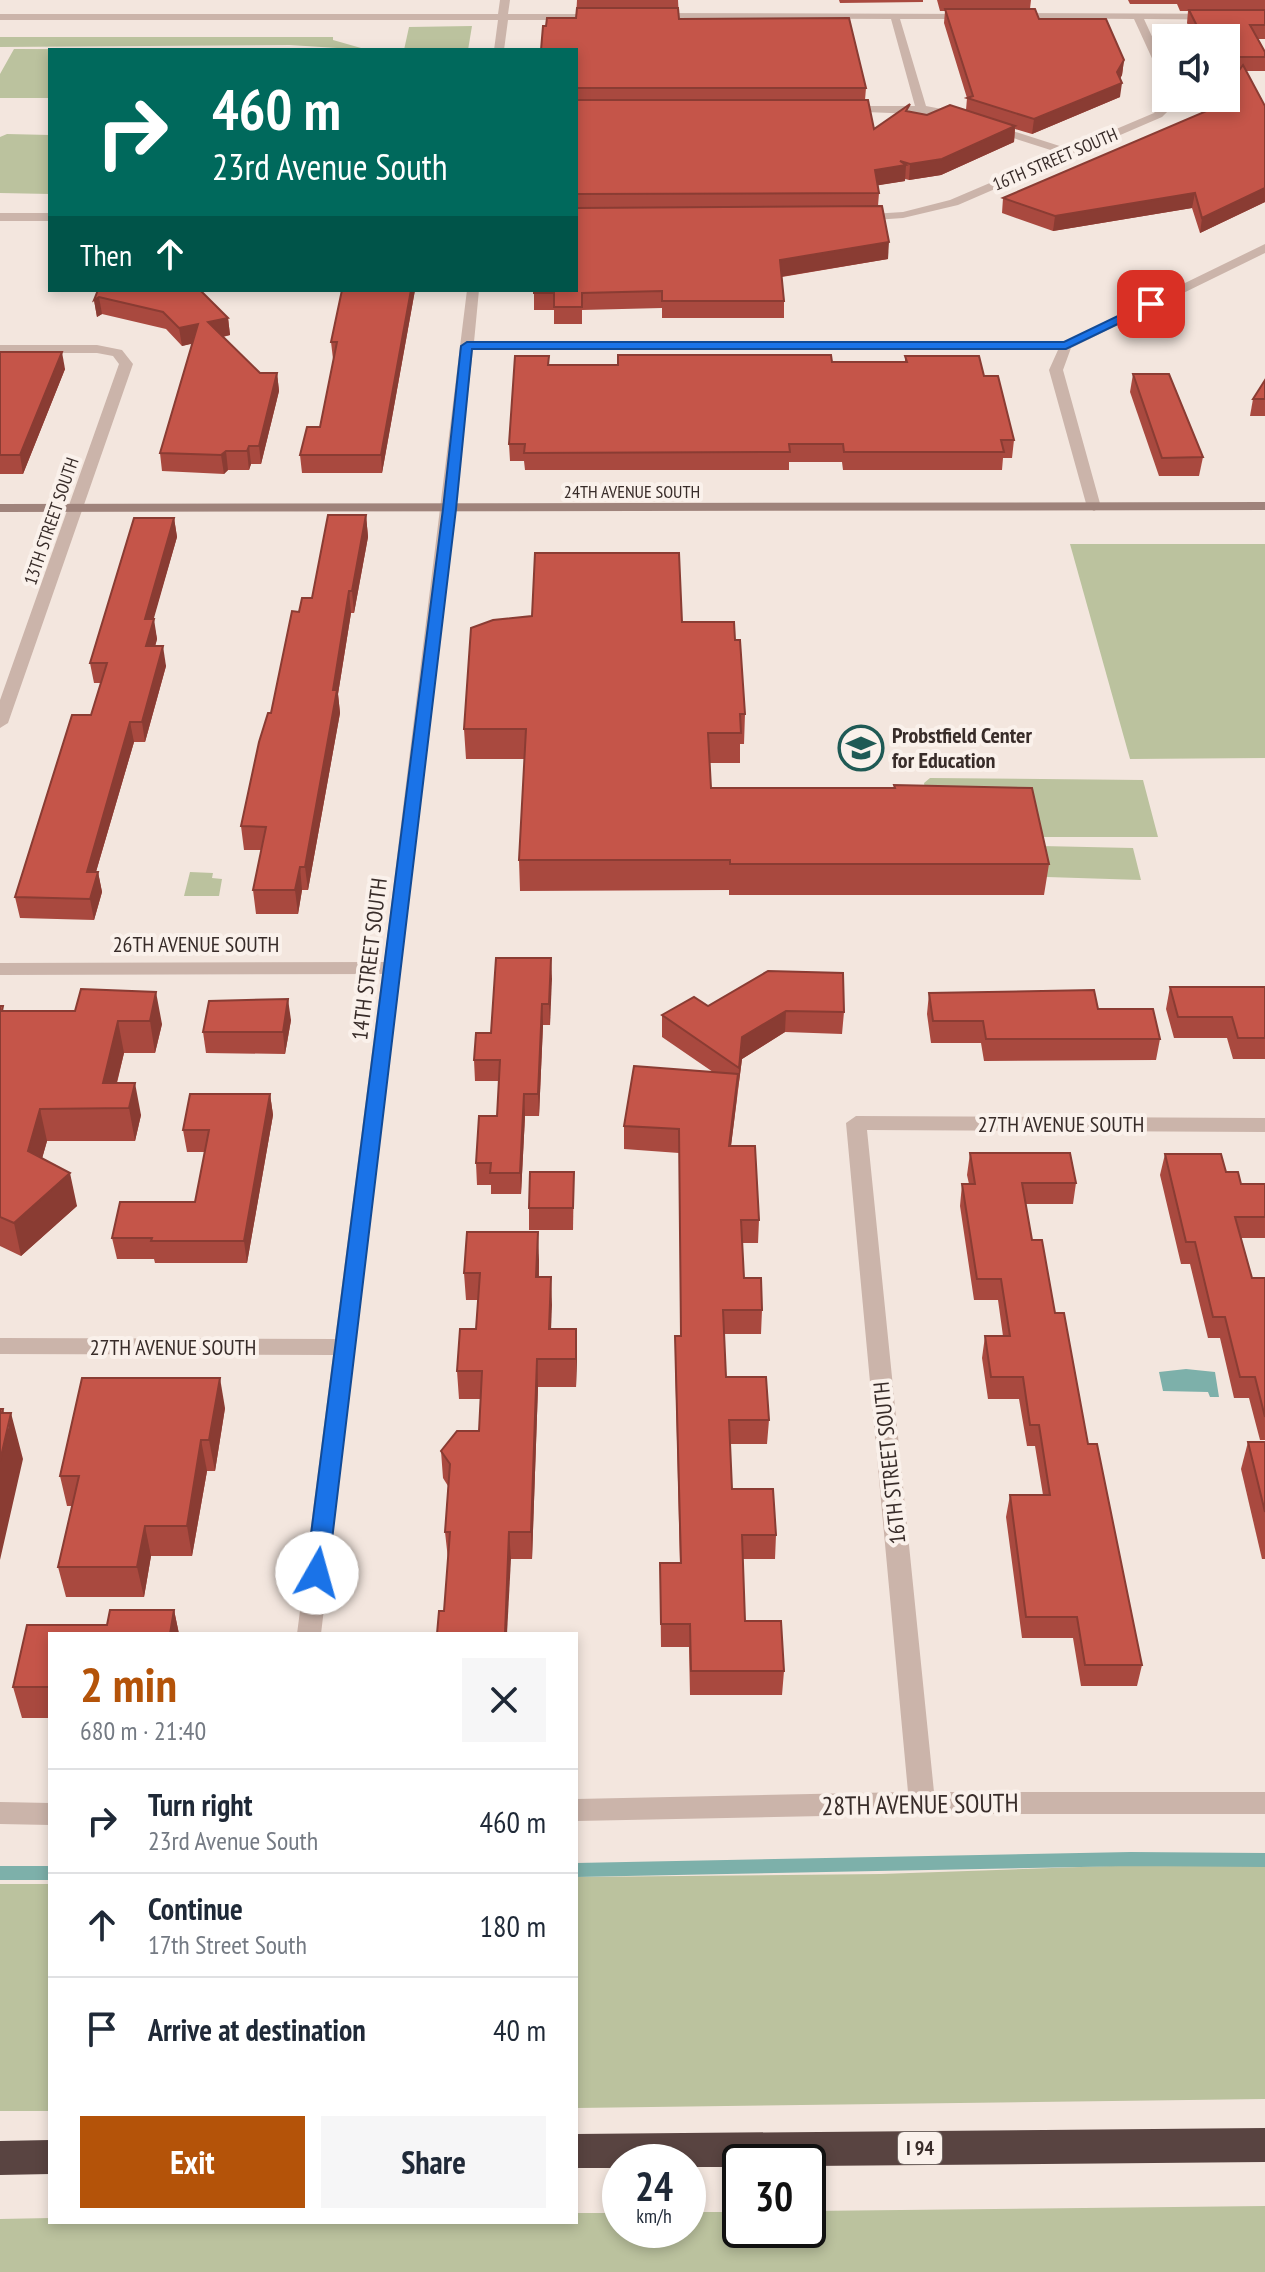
<!DOCTYPE html>
<meta charset="utf-8">
<style>
:root{--surface:#fff;--page:#f6f6f7;--text:#1f2937;--muted:#747a83;--line:#e0e1e3;--accent:#b45309}
body{margin:0;font-family:"PT Sans Narrow",sans-serif;background:var(--page);color:var(--text);height:100vh;display:flex;flex-direction:column;font-size:30px;white-space:nowrap}
*{box-sizing:border-box;margin:0}
p{font-size:26px;color:var(--muted)}
.icon{flex:none;width:44px;height:44px;fill:none;stroke:currentColor;stroke-width:2;stroke-linecap:round;stroke-linejoin:round}
.map{position:relative;flex:1;overflow:hidden}
.side{position:absolute;left:48px;top:1632px;width:530px;height:592px;display:flex;flex-direction:column;background:var(--surface);border-radius:0px;box-shadow:0 4px 12px #0003}
.side>*{flex:none}
.top-card{position:absolute;left:48px;top:48px;width:530px;height:244px;border-radius:0px;box-shadow:0 4px 12px #0003;background:#00695c;color:#fff;overflow:hidden}
.controls{position:absolute;left:1152px;top:24px;display:grid;gap:16px}
.controls a{display:grid;place-items:center;width:88px;height:88px;border-radius:0px;background:var(--surface);box-shadow:0 4px 12px #0003;font-size:40px}
.speed{position:absolute;left:602px;top:2144px;display:flex;gap:16px;font-size:40px;font-weight:700;text-align:center}
.speed>*{display:grid;place-content:center;width:104px;height:104px;border-radius:50%;background:var(--surface);box-shadow:0 4px 12px #0003;line-height:1}
.speed small{font-size:20px;font-weight:400}
.speed .limit{border:4px solid #111;border-radius:12px;background:#fff;color:#111}
.pin{position:absolute;display:grid;place-items:center;width:68px;height:68px;color:#fff;margin:-34px;border-radius:16px;box-shadow:0 4px 12px #0006}
.me{position:absolute;width:88px;margin:-44px;rotate:7deg;stroke-linejoin:round;filter:drop-shadow(0 0 6px #0008)}
.turn{display:flex;align-items:center;gap:28px;height:168px;padding:0 32px;font-size:36px}
.turn .icon{width:104px;height:104px;stroke-width:2.5}
.turn b{display:block;font-size:56px;line-height:68px}
.then{display:flex;align-items:center;height:76px;padding:0 32px;background:#0003;gap:16px;font-size:30px}
.round{display:grid;place-items:center;flex:none;width:84px;height:84px;border-radius:0px;background:var(--page)}
.headline{display:flex;align-items:center;justify-content:space-between;height:136px;padding:0 32px}
h1{font-size:48px;font-weight:600;line-height:60px;color:var(--accent)}
.action{display:flex;gap:16px;margin-top:auto;padding:16px 32px}
.action a{flex:1;height:92px;border-radius:0px;background:var(--accent);color:#fff;font-size:32px;font-weight:600;line-height:92px;text-align:center}
.action a+a{background:var(--page);color:var(--text)}
ul{padding:0;list-style:none}
li{display:flex;align-items:center;gap:24px;height:104px;padding:0 32px;border-top:2px solid var(--line)}
li div{flex:1}
li b{display:block;font-size:30px}
li em{font-style:normal}
.map>svg:first-child{display:block}
</style>
<div class="map">
<svg width="1265" height="2272" viewBox="0 0 1265 2272">
<rect width="100%" height="100%" fill="#f3e6de"/>
<g fill="#bbc29e">
<polygon points="472,26 468,50 404,50 409,27"/>
<polygon points="0,37 333,37 333,40 368,50 290,45 0,47"/>
<polygon points="14,49 302,50 50,50 50,98 0,98 0,74"/>
<polygon points="7,134 50,135 50,194 0,193 0,137"/>
<polygon points="1070,544 1265,544 1265,758 1130,759"/>
<polygon points="930,778 1143,780 1158,837 1043,837 1036,811 928,808 924,783"/>
<polygon points="1041,846 1133,848 1141,880 1047,877"/>
<polygon points="190,872 213,873 212,878 222,879 219,896 184,896"/>
<polygon points="1139,1865 1265,1865 1265,2099 576,2108 576,1877 881,1874"/>
<rect x="0" y="1884" width="50" height="227"/>
<polygon points="1265,2206 1265,2272 0,2272 0,2219 50,2218 50,2222 576,2222 576,2213 620,2213 620,2230 688,2230 688,2212 740,2212 740,2230 808,2230 808,2211"/>
</g>
<polygon fill="#7db0aa" points="1186,1369 1215,1372 1219,1397 1210,1397 1208,1392 1163,1391 1159,1372"/>
<g fill="none" stroke-linecap="round" stroke-linejoin="round">
<g stroke="#7db0aa" stroke-width="14">
<polyline points="576,1870 1131,1859 1265,1860"/>
<polyline points="0,1873 50,1873"/>
</g>
<g fill="#cbb4aa" fill-rule="evenodd">
<polygon points="500,0 510,0 508,14 604,14 609,17 604,20 508,20 504,50 494,50 498,20 0,20 0,14 498,14"/>
<polygon points="652,13 975,14 972,19 900,19 926,106 947,110 1069,149 1154,113 1166,96 1175,98 1173,106 1162,117 958,205 903,218 860,221 856,219 856,215 903,212 950,200 1060,153 941,115 840,111 840,107 844,106 915,106 891,19 649,18"/>
<polygon points="1012,13 1265,14 1265,20 1144,19 1166,67 1166,81 1161,78 1134,19 1009,18"/>
<rect x="0" y="213" width="50" height="8"/>
<polygon points="1265,244 1265,253 1071,348 1063,370 1101,507 1094,511 1087,507 1049,370 1058,350 473,350 321,1634 297,1634 333,1355 0,1354 0,1338 335,1339 382,974 0,975 0,963 384,962 467,290 479,290 474,342 1064,342"/>
<polygon points="0,345 97,345 122,350 133,364 8,723 0,728 0,700 119,364 113,356 97,353 0,353"/>
<polygon points="856,1116 1265,1118 1265,1132 867,1130 934,1792 1265,1792 1265,1814 922,1814 576,1821 576,1799 908,1792 846,1123"/>
<polygon points="0,1802 50,1803 50,1825 0,1824"/>
</g>
<polygon fill="#9f837b" fill-rule="evenodd" points="1265,502 1265,510 0,512 0,504"/>
<g fill="#594441" fill-rule="evenodd">
<polygon points="1265,2128 1265,2162 808,2166 808,2162 740,2162 740,2167 688,2167 688,2162 620,2162 620,2168 576,2168 576,2134"/>
<polygon points="50,2140 50,2174 0,2175 0,2141"/>
</g>
</g>
<g fill="#a9493f">
<polygon points="577,0 678,0 679,19 866,88 865,100 874,129 910,112 927,115 966,110 967,98 944,23 945,11 940,11 937,0 1031,0 1030,9 1039,19 1124,60 1122,75 1120,79 1120,97 1032,134 1015,129 1014,142 941,175 909,180 905,179 905,181 878,185 879,193 878,206 888,259 782,277 784,301 784,318 662,318 662,308 582,310 582,324 554,324 554,310 534,310 534,293 576,290 576,50 546,26 576,18"/>
<polygon points="839,0 923,0 923,2 840,3"/>
<polygon points="1128,0 1265,0 1265,39 1257,39 1265,52 1265,71 1246,71 1265,106 1265,202 1200,233 1192,208 1053,231 1002,213 1003,198 1209,110 1239,71 1226,71 1226,38 1194,38 1187,23 1188,11 1180,11 1177,4 1130,4"/>
<polygon points="98,290 228,318 230,335 223,337 260,373 277,373 279,391 261,464 251,464 249,470 228,470 224,474 162,471 160,453 193,343 182,346 166,329 102,314 97,317 94,300"/>
<polygon points="415,290 382,473 302,473 300,455 320,427 334,359 333,359 331,342"/>
<polygon points="0,352 65,369 23,474 0,474"/>
<polygon points="905,356 984,376 1014,440 1012,458 1003,458 1002,470 843,470 842,462 789,462 789,470 525,470 524,461 510,461 509,444 549,365 905,362"/>
<polygon points="1133,374 1203,457 1199,476 1159,476 1130,392"/>
<polygon points="1265,380 1265,416 1250,416 1253,399"/>
<polygon points="366,515 368,537 354,613 351,613 338,694 340,713 308,890 302,890 298,914 256,914 253,890 261,850 244,850 241,826 299,612 312,598"/>
<polygon points="174,518 177,537 153,619 157,639 155,646 166,666 145,742 134,742 96,872 98,872 102,892 94,920 20,918 15,897 91,715 101,683 94,683 90,663"/>
<polygon points="682,622 735,640 745,714 744,744 740,744 740,763 710,763 711,788 1049,864 1044,895 729,895 729,890 520,891 519,860 525,759 466,759 464,729"/>
<polygon points="551,958 550,1025 543,1025 539,1116 525,1116 521,1194 491,1194 491,1185 477,1185 476,1163 497,1116 499,1081 475,1081 474,1060 491,1033"/>
<polygon points="1170,987 1265,987 1265,1059 1233,1059 1227,1038 1174,1038 1166,1009"/>
<polygon points="81,989 162,1024 155,1053 124,1053 117,1083 141,1115 135,1141 47,1141 42,1158 77,1206 21,1256 0,1246 0,1006 4,1011 75,1011"/>
<polygon points="929,993 1098,1009 1160,1039 1156,1060 984,1061 981,1043 931,1043 927,1014"/>
<polygon points="708,1006 844,1012 842,1034 785,1032 742,1059 731,1146 759,1220 758,1243 742,1243 744,1278 762,1310 761,1334 724,1334 726,1377 769,1420 767,1444 730,1444 732,1489 776,1535 775,1559 743,1559 745,1621 784,1671 782,1695 690,1695 689,1647 661,1647 660,1563 680,1563 675,1360 675,1336 681,1336 679,1153 624,1149 624,1126 713,1072 662,1037 662,1015"/>
<polygon points="291,1020 285,1054 206,1053 203,1032"/>
<polygon points="270,1094 273,1115 247,1263 155,1263 154,1259 117,1259 112,1238 195,1202 205,1152 187,1152 183,1130"/>
<polygon points="970,1153 1076,1183 1073,1204 1026,1204 1032,1240 1055,1313 1142,1665 1137,1686 1081,1686 1073,1638 1022,1638 1006,1517 1010,1495 1043,1495 1035,1446 1027,1446 1019,1399 988,1399 982,1358 985,1336 1003,1336 998,1300 974,1300 960,1206 962,1184 969,1184 967,1175"/>
<polygon points="1165,1154 1226,1172 1241,1184 1265,1184 1265,1238 1241,1238 1252,1278 1265,1278 1265,1440 1260,1440 1249,1398 1234,1398 1220,1338 1208,1338 1190,1264 1181,1264 1160,1175"/>
<polygon points="574,1172 573,1230 529,1230 529,1208"/>
<polygon points="539,1259 539,1277 551,1277 551,1329 577,1357 576,1387 538,1387 532,1559 511,1559 444,1611 448,1559 445,1532 448,1486 443,1478 441,1451 479,1431 481,1399 459,1399 457,1371 476,1329 478,1300 466,1300 464,1273"/>
<polygon points="225,1408 215,1471 207,1471 192,1556 151,1556 144,1597 66,1597 58,1567 72,1506 67,1506 60,1476"/>
<polygon points="1248,1442 1265,1442 1265,1559 1262,1559 1241,1469"/>
<polygon points="110,1610 174,1610 179,1634 50,1634 50,1718 22,1718 13,1687 27,1625 107,1625"/>
</g>
<g fill="#8a3c33">
<polygon points="1124,60 1122,75 1116,85 1122,83 1120,97 1032,134 1034,119 1117,72"/>
<polygon points="1015,126 1014,142 941,175 909,180 910,164"/>
<polygon points="906,165 905,181 874,186 875,170"/>
<polygon points="1265,188 1265,202 1200,233 1202,218"/>
<polygon points="1195,193 1192,208 1053,231 1055,216"/>
<polygon points="889,242 888,259 779,277 780,260"/>
<polygon points="411,290 415,290 382,473 381,455"/>
<polygon points="99,297 102,314 97,317 94,300"/>
<polygon points="228,318 230,335 210,339 208,322"/>
<polygon points="198,324 200,342 182,346 179,328"/>
<polygon points="62,352 65,369 23,474 20,455"/>
<polygon points="277,373 279,391 261,464 259,446"/>
<polygon points="249,446 251,464 249,470 247,451"/>
<polygon points="226,451 228,470 224,474 221,455"/>
<polygon points="366,515 368,537 354,613 352,591"/>
<polygon points="174,518 177,537 148,639 145,619"/>
<polygon points="349,591 351,613 338,694 340,713 308,890 305,867"/>
<polygon points="154,619 157,639 150,666 146,646"/>
<polygon points="163,646 166,666 145,742 142,722"/>
<polygon points="130,722 134,742 90,892 87,872"/>
<polygon points="300,867 302,890 298,914 295,890"/>
<polygon points="98,872 102,892 94,920 90,899"/>
<polygon points="551,958 552,979 550,1025 549,1004"/>
<polygon points="156,992 162,1024 155,1053 150,1021"/>
<polygon points="288,999 291,1020 285,1054 283,1032"/>
<polygon points="542,1004 543,1025 539,1116 538,1094"/>
<polygon points="786,1011 785,1032 742,1059 738,1089 739,1068 742,1037"/>
<polygon points="118,1021 124,1053 110,1109 103,1083"/>
<polygon points="738,1074 737,1097 728,1170 729,1146"/>
<polygon points="135,1083 141,1115 135,1141 129,1108"/>
<polygon points="270,1094 273,1115 247,1263 244,1241"/>
<polygon points="524,1094 525,1116 521,1194 520,1173"/>
<polygon points="40,1109 47,1141 35,1184 28,1151"/>
<polygon points="70,1173 77,1206 21,1256 14,1223"/>
<polygon points="538,1232 539,1259 538,1305 536,1277"/>
<polygon points="551,1277 552,1305 550,1357 549,1329"/>
<polygon points="576,1329 577,1357 576,1387"/>
<polygon points="537,1359 538,1387 532,1559 531,1532"/>
<polygon points="220,1378 225,1408 215,1471 209,1440"/>
<polygon points="3,1409 8,1429 11,1413 23,1459 0,1560 0,1461"/>
<polygon points="201,1440 207,1471 192,1556 187,1526"/>
<polygon points="145,1526 151,1556 144,1597 137,1567"/>
<polygon points="509,1532 511,1559 507,1634 505,1634"/>
<polygon points="174,1610 179,1634 170,1634"/>
</g>
<g fill="#c55549" stroke="#8a3c33" stroke-width="2">
<polygon points="577,8 678,8 679,19 849,18 866,88 576,88 576,50 541,50 543,26 546,26 547,18 576,18"/>
<polygon points="945,9 1035,9 1039,19 1106,19 1124,60 1117,72 1122,83 1034,119 967,98 973,96"/>
<polygon points="1189,10 1265,10 1265,25 1250,25 1265,52 1265,57 1226,57 1226,38 1203,38"/>
<polygon points="1243,65 1265,106 1265,188 1202,218 1195,193 1055,216 1003,198 1209,110 1218,98 1226,98 1226,88"/>
<polygon points="576,100 868,100 874,129 910,104 906,111 927,115 950,105 1015,126 942,159 910,164 900,161 906,165 875,170 879,193 576,194"/>
<polygon points="882,206 889,242 780,260 784,301 662,301 662,291 582,293 582,307 554,307 554,293 534,293 534,290 576,290 576,208"/>
<polygon points="98,290 200,290 228,318 208,322 260,373 277,373 259,446 249,446 247,451 226,451 221,455 160,453 198,324 179,328 163,312 99,297 94,300"/>
<polygon points="342,290 411,290 381,455 300,455 307,427 320,427 337,342 331,342"/>
<polygon points="0,352 62,352 20,455 0,455"/>
<polygon points="618,355 831,355 832,362 907,362 905,356 979,356 984,376 998,376 1014,440 1001,440 1004,452 844,452 843,444 789,444 790,452 524,453 525,444 509,444 515,356 549,356 548,365 618,365"/>
<polygon points="1133,374 1169,374 1203,457 1162,458"/>
<polygon points="1265,380 1265,399 1253,399"/>
<polygon points="328,515 366,515 352,591 349,591 333,690 337,690 305,867 300,867 295,890 253,890 266,827 241,826 259,742 268,713 271,713 292,611 299,612 302,598 312,598"/>
<polygon points="134,518 174,518 145,619 154,619 146,646 163,646 142,722 130,722 87,872 98,872 90,899 15,897 72,715 91,715 107,663 90,663"/>
<polygon points="535,553 679,553 682,622 734,622 735,640 740,640 745,714 740,714 741,733 708,733 711,788 895,788 894,785 1032,788 1049,864 730,864 730,860 519,860 526,729 464,729 471,628 493,620 532,616"/>
<polygon points="496,958 551,958 549,1004 542,1004 538,1094 524,1094 520,1173 490,1173 491,1163 476,1163 479,1116 497,1116 500,1060 474,1060 476,1033 491,1033"/>
<polygon points="768,971 843,973 844,1012 786,1011 742,1037 739,1068 662,1015 694,997 708,1006"/>
<polygon points="1170,987 1265,987 1265,1038 1238,1038 1232,1017 1178,1017"/>
<polygon points="81,989 156,992 150,1021 118,1021 103,1083 135,1083 129,1108 40,1109 28,1151 70,1173 14,1223 0,1217 0,1006 3,1006 2,1011 75,1011"/>
<polygon points="1094,990 1098,1009 1153,1009 1160,1039 986,1039 983,1021 933,1021 929,993"/>
<polygon points="288,999 283,1032 203,1032 209,1001"/>
<polygon points="634,1066 738,1074 729,1146 755,1146 759,1220 741,1220 744,1278 761,1278 762,1310 723,1310 726,1377 766,1377 769,1420 729,1420 732,1489 773,1489 776,1535 742,1535 745,1621 781,1621 784,1671 691,1671 690,1624 661,1624 660,1563 681,1563 675,1336 681,1336 679,1129 624,1126"/>
<polygon points="190,1094 270,1094 244,1241 151,1241 152,1238 112,1238 120,1202 195,1202 209,1130 183,1130"/>
<polygon points="970,1153 1070,1153 1076,1183 1022,1183 1032,1240 1042,1240 1055,1313 1064,1313 1088,1444 1097,1444 1142,1665 1085,1665 1077,1617 1026,1617 1010,1495 1050,1495 1039,1425 1030,1425 1023,1377 991,1377 985,1336 1010,1336 1001,1279 977,1279 962,1184 975,1184"/>
<polygon points="1165,1154 1221,1154 1226,1172 1238,1172 1241,1184 1265,1184 1265,1217 1235,1217 1252,1278 1265,1278 1265,1417 1255,1377 1240,1377 1225,1317 1213,1317 1195,1242 1186,1242"/>
<polygon points="530,1172 574,1172 573,1208 529,1208"/>
<polygon points="467,1232 538,1232 536,1277 551,1277 549,1329 576,1329 576,1359 537,1359 531,1532 509,1532 505,1634 437,1634 439,1611 444,1611 450,1532 445,1532 450,1464 441,1451 457,1431 479,1431 482,1371 457,1371 460,1329 476,1329 480,1273 464,1273"/>
<polygon points="82,1378 220,1378 209,1440 201,1440 187,1526 145,1526 137,1567 58,1567 79,1476 60,1476"/>
<polygon points="0,1409 3,1409 2,1413 11,1413 0,1461"/>
<polygon points="1248,1442 1265,1442 1265,1512"/>
<polygon points="110,1610 174,1610 170,1634 50,1634 50,1687 13,1687 27,1625 107,1625"/>
</g>
<polygon fill="#1a73e8" stroke="#114b97" stroke-width="2" points="1151,300 1155,301 1155,306 1066,349 472,349 456,509 328,1573 325,1579 317,1581 309,1579 306,1573 443,509 461,346 467,342 1064,342"/>
<defs>
<g id="school-ring" transform="scale(2.3)"><circle r="9.5" fill="#faf1eb" stroke="#1f5a55" stroke-width="1.5"/><path d="M0-5L7-2L0 1L-7-2ZM-4 1L0 2.5L4 1V4Q0 6-4 4Z" fill="#1f5a55"/></g>
</defs>
<g fill-rule="evenodd">
<use href="#school-ring" x="861" y="748"/>
</g>
<g text-anchor="middle" dominant-baseline="central" stroke-width="8" stroke-linejoin="round" paint-order="stroke">
<g font-size="18" fill="#382c29" stroke="#faf1eb">
<text transform="translate(1055 159) rotate(-23)">16TH STREET SOUTH</text>
<text x="632" y="491">24TH AVENUE SOUTH</text>
<text transform="translate(51 521) rotate(-71)">13TH STREET SOUTH</text>
</g>
<rect fill="#faf1eb" stroke="#726763" stroke-width="2" x="898" y="2132" width="44" height="32" rx="6"/>
<g font-size="20" font-weight="bold" fill="#382c29">
<text x="920" y="2148">I 94</text>
</g>
<g font-size="22" font-weight="bold" fill="#382c29" stroke="#faf1eb" text-anchor="start">
<text x="892" y="735">Probstfield Center<tspan x="892" dy="25">for Education</tspan></text>
</g>
<g font-size="22" fill="#382c29" stroke="#faf1eb">
<text x="196" y="944">26TH AVENUE SOUTH</text>
<text transform="translate(369 959) rotate(-83)">14TH STREET SOUTH</text>
<text x="1061" y="1124">27TH AVENUE SOUTH</text>
<text x="173" y="1347">27TH AVENUE SOUTH</text>
<text transform="translate(889 1463) rotate(-96)">16TH STREET SOUTH</text>
</g>
<g font-size="26" fill="#382c29" stroke="#faf1eb">
<text transform="translate(920 1804) rotate(-1)">28TH AVENUE SOUTH</text>
</g>
</g>
</svg>
<div class="controls">
<a><svg class="icon" aria-label="sound" viewBox="0 0 24 24"><path d="M4 9h4l5-4v14l-5-4H4zM17 9q2 3 0 6"/></svg></a>
</div>
<div class="speed"><div>24<small>km/h</small></div><div class="limit">30</div></div>
<div class="pin" style="left:1151px;top:304px;background:#d93025"><svg class="icon" aria-label="arrive" viewBox="0 0 24 24"><path d="M6 21V4h12l-3 4 3 4H6"/></svg></div>
<svg class="me" style="left:317px;top:1573px" viewBox="-20 -20 40 40"><circle r="19" fill="#fff"/><path d="M0-13L10 11 0 6-10 11z" fill="#1a73e8"/></svg>
<div class="top-card">
<div class="turn"><svg class="icon" aria-label="right" viewBox="0 0 24 24"><path d="M7 20v-9h11M14 6l5 5-5 5"/></svg><div><b>460 m</b>23rd Avenue South</div></div>
<div class="then">Then<svg class="icon" aria-label="ahead" viewBox="0 0 24 24"><path d="M12 20V5M6 11l6-6 6 6"/></svg></div>
</div>
<section class="side">
<div class="headline"><div><h1>2 min</h1><p>680 m · 21:40</p></div><a class="round"><svg class="icon" aria-label="close" viewBox="0 0 24 24"><path d="M6 6l12 12M18 6L6 18"/></svg></a></div>
<ul>
<li><svg class="icon" aria-label="right" viewBox="0 0 24 24"><path d="M7 20v-9h11M14 6l5 5-5 5"/></svg><div><b>Turn right</b><p>23rd Avenue South</p></div><em>460 m</em></li>
<li><svg class="icon" aria-label="ahead" viewBox="0 0 24 24"><path d="M12 20V5M6 11l6-6 6 6"/></svg><div><b>Continue</b><p>17th Street South</p></div><em>180 m</em></li>
<li><svg class="icon" aria-label="arrive" viewBox="0 0 24 24"><path d="M6 21V4h12l-3 4 3 4H6"/></svg><div><b>Arrive at destination</b></div><em>40 m</em></li>
</ul>
<div class="action"><a>Exit</a><a>Share</a></div>
</section>
</div>
